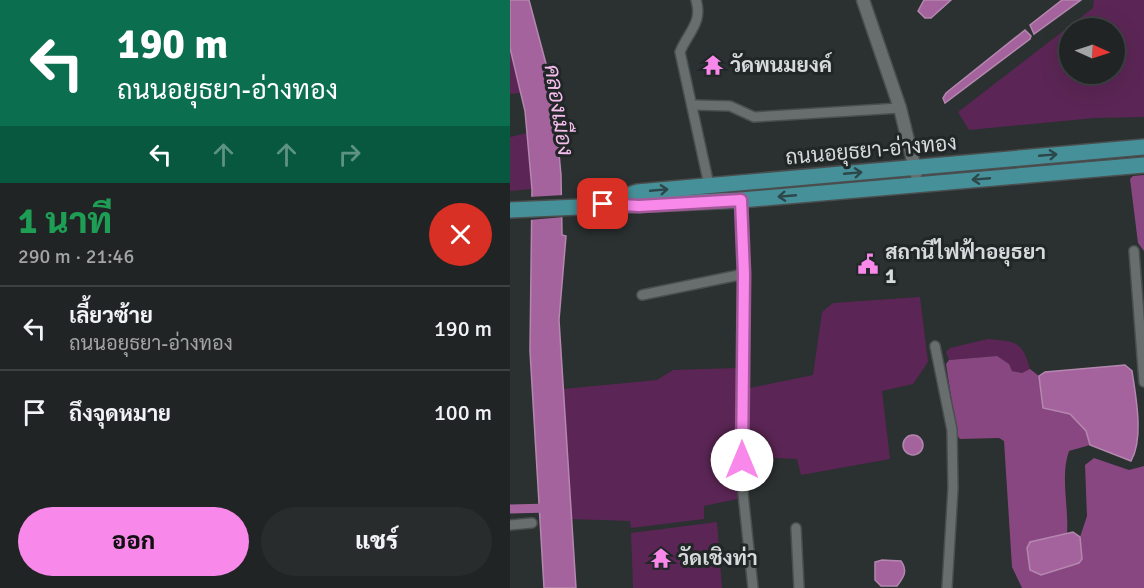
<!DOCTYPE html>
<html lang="th">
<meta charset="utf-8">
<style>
:root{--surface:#202424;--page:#282c2c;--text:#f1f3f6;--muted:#a2a4a6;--line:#3d4141;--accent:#f888ea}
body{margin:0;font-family:Signika,Sarabun,sans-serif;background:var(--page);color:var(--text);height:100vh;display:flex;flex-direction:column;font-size:22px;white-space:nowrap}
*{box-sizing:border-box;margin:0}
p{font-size:20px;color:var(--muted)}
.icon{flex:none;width:33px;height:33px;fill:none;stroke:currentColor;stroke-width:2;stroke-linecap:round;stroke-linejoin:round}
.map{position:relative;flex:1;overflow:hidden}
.sheet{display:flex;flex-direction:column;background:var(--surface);width:510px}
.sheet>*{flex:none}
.guide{background:#0b6e4f;color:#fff;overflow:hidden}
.needle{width:39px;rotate:93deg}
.buttons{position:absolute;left:549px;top:18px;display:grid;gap:12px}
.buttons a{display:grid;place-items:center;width:66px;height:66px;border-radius:50%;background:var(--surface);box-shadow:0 6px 24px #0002,0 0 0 2px var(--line);font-size:30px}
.pin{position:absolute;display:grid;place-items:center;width:51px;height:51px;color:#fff;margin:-26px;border-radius:12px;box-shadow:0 3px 9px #0006}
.me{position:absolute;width:66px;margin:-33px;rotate:0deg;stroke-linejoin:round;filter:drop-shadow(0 0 4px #0008)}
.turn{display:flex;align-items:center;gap:21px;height:126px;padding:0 18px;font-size:27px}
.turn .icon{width:78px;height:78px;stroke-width:2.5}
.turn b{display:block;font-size:42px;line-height:51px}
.lanes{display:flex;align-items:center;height:57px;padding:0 18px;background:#0003;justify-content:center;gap:30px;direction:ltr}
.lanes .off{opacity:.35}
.round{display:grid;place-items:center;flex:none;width:63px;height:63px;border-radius:32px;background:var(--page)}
.headline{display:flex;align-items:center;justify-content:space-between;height:102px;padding:0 18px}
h1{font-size:36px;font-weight:800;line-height:45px;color:#1e9e55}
.primary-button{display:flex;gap:12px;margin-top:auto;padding:12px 18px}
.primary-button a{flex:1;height:69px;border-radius:36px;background:var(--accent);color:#111;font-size:24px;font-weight:800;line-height:69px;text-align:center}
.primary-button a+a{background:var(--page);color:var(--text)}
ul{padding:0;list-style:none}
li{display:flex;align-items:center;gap:18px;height:84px;padding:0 18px;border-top:2px solid var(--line)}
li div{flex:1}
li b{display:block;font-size:22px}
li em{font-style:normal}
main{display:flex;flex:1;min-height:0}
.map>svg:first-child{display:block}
</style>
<main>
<section class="sheet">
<div class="guide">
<div class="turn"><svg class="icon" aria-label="left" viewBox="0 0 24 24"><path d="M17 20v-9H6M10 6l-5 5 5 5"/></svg><div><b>190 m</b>ถนนอยุธยา-อ่างทอง</div></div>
<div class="lanes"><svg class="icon" aria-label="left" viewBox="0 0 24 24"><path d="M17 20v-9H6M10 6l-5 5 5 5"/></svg><svg class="icon off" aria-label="ahead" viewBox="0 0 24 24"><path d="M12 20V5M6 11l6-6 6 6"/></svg><svg class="icon off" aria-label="ahead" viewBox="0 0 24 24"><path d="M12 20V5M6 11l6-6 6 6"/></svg><svg class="icon off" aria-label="right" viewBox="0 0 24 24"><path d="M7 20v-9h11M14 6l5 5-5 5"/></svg></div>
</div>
<div class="headline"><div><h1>1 นาที</h1><p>290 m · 21:46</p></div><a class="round" style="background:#d93025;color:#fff"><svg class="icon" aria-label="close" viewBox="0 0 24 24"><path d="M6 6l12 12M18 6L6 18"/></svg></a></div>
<ul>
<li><svg class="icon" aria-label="left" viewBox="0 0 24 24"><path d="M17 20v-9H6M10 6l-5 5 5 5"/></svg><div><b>เลี้ยวซ้าย</b><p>ถนนอยุธยา-อ่างทอง</p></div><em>190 m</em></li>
<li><svg class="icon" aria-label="arrive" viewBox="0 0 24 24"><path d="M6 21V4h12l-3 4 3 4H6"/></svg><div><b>ถึงจุดหมาย</b></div><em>100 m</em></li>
</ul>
<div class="primary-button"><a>ออก</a><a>แชร์</a></div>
</section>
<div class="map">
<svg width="634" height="588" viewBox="0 0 634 588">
<rect width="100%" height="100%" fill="#2b3030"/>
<g fill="#5b2655" fill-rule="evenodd">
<path d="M 584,0 L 634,0 L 634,117 L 585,118 L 459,130 L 448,112 L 583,8 ZM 560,28 L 604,28 L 604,74 L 560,74 Z"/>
<polygon points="0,48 11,93 0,94"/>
<polygon points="17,133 22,189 0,191 0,137"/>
<polygon points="410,297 418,362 403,384 372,391 380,459 291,475 287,459 239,457 240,388 303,375 312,312 323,303"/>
<path d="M 478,339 C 506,342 512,340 520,369 L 512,373 L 502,371 L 486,356 L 439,360 L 436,352 L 440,348 Z"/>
<polygon points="227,368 227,499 194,506 194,519 121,528 120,521 61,519 53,389 147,380 163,370"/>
<polygon points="207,522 212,588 123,588 121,533"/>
</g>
<g fill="#884780">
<polygon points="634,175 634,251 628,243 620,179 623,176"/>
<path d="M 487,356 L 499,364 L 502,371 L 512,373 L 520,369 L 529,376 L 533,408 L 560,414 L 576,431 L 580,445 L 559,451 C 550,476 559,507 557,534 L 520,542 L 531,575 L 569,563 L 572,559 L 570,537 L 577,516 L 575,465 L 584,458 L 619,470 L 634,466 L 634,588 L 512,588 L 502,567 L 494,441 L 489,438 L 450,439 L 447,435 L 436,364 L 439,360 Z"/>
</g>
<g fill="#a5639d" stroke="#b487b0" stroke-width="1.5">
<polygon points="0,0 19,0 43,90 51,175 52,235 56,236 49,320 66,588 34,588 20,351 22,189 15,111 0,48"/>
<polygon points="414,0 441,0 421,18 415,18 408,11"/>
<polygon points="552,0 571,0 524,34 520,25"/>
<polygon points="515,30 521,36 520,39 435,103 433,98 436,93"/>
<path d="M 615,365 L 622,371 C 626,398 634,438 621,461 L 580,445 L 576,431 L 560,414 L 533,408 L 529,376 L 535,372 Z"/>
<circle cx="403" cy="445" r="10"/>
<polygon points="563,532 570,537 572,559 569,563 531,575 520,570 517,548 520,542"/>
<path d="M 372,560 L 391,561 C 398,571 394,577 387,586 L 371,586 L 365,580 L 365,562 Z"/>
</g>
<polygon fill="#2b3030" points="54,195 54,217 19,220 19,197"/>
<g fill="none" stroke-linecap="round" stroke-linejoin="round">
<polyline stroke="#a5639d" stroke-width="9" points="0,509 40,508"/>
<g stroke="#4a4e4f" stroke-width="12">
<g id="minor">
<path d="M 186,0 C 193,23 178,32 170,52 L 199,185"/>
<polyline points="183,105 220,106 244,117 390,108"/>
<polyline points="231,200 234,274 232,484 243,588"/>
<polyline points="624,251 634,382"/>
<polyline points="132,295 234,274"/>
<polyline points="425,346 442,430 443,488 437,588"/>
<polyline points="0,525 22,523"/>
<polyline points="286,528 289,588"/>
</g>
</g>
<g stroke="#4a4e4f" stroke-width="15">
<polyline id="tertiary" points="353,0 390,108 406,173"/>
</g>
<g stroke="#4a4e4f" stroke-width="18">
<g id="primary">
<polyline points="98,202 127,192 634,147"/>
<polyline points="0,210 231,200 634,165"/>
</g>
</g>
<use href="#minor" stroke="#686e6e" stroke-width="9"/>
<use href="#tertiary" stroke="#686e6e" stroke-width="12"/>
<use href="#primary" stroke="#469199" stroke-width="15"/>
</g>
<defs><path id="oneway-shaft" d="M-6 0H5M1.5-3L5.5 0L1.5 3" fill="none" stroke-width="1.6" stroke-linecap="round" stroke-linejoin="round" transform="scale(1.5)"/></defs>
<g stroke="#2c4649">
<use href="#oneway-shaft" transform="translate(538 155) rotate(-5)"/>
<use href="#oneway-shaft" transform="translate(343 173) rotate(-5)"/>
<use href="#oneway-shaft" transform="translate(471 179) rotate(175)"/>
<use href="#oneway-shaft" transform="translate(149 190) rotate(-5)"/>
<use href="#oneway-shaft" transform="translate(277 196) rotate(175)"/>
</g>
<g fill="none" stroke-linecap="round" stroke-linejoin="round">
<g stroke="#a15898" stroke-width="15">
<polyline id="route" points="93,204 129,206 231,200 234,274 232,460"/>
</g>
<use href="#route" stroke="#f888ea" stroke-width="10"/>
</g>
<defs>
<g id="temple-bare" transform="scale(1.62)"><path d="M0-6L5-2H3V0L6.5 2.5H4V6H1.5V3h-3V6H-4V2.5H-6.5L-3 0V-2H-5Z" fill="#f888ea" stroke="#212627" stroke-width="2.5" paint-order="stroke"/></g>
<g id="civic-bare" transform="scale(1.62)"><path d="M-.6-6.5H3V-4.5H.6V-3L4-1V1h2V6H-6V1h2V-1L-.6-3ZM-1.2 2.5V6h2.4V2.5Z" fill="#f888ea" stroke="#212627" stroke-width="2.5" paint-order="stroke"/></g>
</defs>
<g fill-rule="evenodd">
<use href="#temple-bare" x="203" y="65"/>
<use href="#civic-bare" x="358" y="264"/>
<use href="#temple-bare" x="151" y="558"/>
</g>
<g text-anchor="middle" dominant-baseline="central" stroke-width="6" stroke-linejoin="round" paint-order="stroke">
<g font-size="21" font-weight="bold" fill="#d7dadb" stroke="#212627" text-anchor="start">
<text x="220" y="65">วัดพนมยงค์</text>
<text x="375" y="252">สถานีไฟฟ้าอยุธยา<tspan x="375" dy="24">1</tspan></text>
<text x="168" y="558">วัดเชิงท่า</text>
</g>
<g font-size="21" fill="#d7dadb" stroke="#212627">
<text transform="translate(361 150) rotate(-5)">ถนนอยุธยา-อ่างทอง</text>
</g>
<g font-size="22" font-style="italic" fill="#f5beed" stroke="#212627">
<text transform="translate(49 110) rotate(81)">คลองเมือง</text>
</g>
</g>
</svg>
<div class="buttons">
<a><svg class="needle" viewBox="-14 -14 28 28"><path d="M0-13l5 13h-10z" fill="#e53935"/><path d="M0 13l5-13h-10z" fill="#a2a4a6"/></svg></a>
</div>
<div class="pin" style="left:93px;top:204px;background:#d93025"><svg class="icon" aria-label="arrive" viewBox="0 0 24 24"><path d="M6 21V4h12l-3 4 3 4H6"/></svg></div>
<svg class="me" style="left:232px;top:460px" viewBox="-20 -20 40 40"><circle r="19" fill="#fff"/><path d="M0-13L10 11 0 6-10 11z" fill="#f888ea"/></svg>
</div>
</main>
